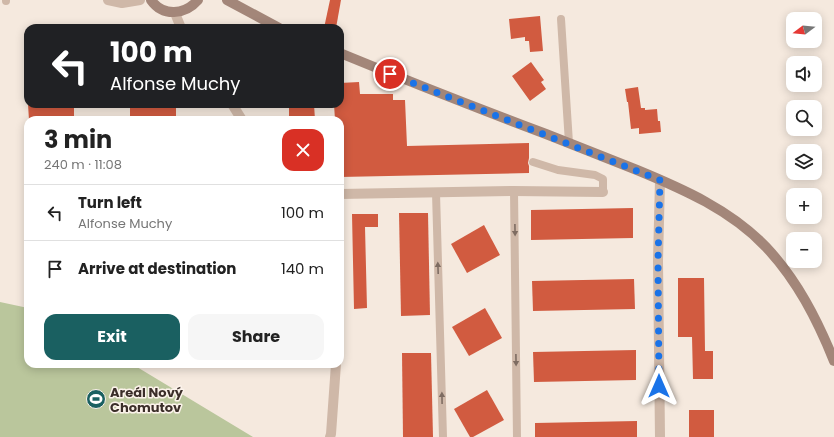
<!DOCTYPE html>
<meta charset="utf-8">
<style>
:root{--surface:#fff;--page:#f6f6f6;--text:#222;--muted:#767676;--line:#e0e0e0;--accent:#1a6061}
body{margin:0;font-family:Poppins,sans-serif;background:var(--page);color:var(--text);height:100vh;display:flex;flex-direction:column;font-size:15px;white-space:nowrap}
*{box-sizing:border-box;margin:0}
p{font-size:13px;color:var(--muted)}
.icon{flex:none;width:22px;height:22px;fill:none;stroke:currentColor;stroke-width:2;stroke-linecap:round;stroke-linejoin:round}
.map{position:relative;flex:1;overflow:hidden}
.sheet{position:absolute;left:24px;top:116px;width:320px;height:252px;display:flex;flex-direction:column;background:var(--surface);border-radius:12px;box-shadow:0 2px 10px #0003}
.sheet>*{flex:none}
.banner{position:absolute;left:24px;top:24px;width:320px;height:84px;border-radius:12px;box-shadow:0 2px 10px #0003;background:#202124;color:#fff;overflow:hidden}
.needle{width:26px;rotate:254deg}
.fabs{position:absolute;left:786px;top:12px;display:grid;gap:8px}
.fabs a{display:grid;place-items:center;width:36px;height:36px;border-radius:8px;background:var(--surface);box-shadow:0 2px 10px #0003;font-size:20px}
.pin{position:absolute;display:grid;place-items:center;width:34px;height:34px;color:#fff;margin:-17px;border:2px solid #fff;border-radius:50%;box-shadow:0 1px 4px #0007}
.me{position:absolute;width:44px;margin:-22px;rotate:0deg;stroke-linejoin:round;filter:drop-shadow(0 0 3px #0008)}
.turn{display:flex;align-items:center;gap:14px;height:84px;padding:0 20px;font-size:18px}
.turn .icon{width:52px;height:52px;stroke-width:2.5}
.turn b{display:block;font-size:28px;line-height:34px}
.round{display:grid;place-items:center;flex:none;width:42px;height:42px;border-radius:12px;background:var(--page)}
.headline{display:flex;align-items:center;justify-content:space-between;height:68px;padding:0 20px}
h1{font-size:24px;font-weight:700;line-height:30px}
.cta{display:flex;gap:8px;margin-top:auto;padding:8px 20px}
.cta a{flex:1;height:46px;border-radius:12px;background:var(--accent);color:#fff;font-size:16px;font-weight:700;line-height:46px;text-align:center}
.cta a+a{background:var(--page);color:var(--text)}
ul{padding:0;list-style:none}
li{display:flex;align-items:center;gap:12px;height:56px;padding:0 20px;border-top:1px solid var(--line)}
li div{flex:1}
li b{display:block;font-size:15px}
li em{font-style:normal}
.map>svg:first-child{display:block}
</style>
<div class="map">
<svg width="834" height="437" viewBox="0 0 834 437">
<rect width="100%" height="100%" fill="#f5e9de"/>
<polygon fill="#bac69c" points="0,302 28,308 28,364 132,364 253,437 0,437"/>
<g fill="#d15b40">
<polygon points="330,0 341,0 336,28 324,28"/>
<polygon points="540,16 543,51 530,52 529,41 525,41 525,37 511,39 509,19"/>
<polygon points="531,62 544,80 541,82 546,89 530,101 512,76"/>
<polygon points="359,82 360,94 393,94 393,100 405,100 407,146 529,143 529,158 528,163 529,166 529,173 340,177 340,120 335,120 334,104 340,104 340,83"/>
<polygon points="638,87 641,108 645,108 645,110 657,109 658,121 660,121 661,132 639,134 639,128 631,129 628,102 627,102 625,89"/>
<polygon points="28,104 74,104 74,120 29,120"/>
<rect x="130" y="104" width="46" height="16"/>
<polygon points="289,104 314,104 315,120 289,120"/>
<polygon points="633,208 633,238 531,240 531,210"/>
<polygon points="399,213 428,213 430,315 401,316"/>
<polygon points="352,214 378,214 378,227 365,227 367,308 354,309"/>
<polygon points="484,225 500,255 467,273 451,244"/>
<polygon points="678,278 704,278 705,351 713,351 713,379 693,379 692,337 678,337"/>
<polygon points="634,279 635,309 533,311 532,281"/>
<polygon points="485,308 502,338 469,356 452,327"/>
<polygon points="636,350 636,380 534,382 533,352"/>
<polygon points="402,353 431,353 433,437 403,437"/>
<polygon points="487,390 504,420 473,437 470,437 454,409"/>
<rect x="689" y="410" width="25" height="27"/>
<polygon points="637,421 637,437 535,437 535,423"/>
</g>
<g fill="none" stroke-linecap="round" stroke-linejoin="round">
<g stroke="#cfb8a8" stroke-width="8">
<polyline points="6,0 6,1"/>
<polyline points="561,19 569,143"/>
<polyline points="533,162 558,170 595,175 603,179 603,192"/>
<polyline points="514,191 517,437"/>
<polyline points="436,193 443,437"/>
</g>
<g stroke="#cfb8a8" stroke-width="10">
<polyline points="108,0 122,3 140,0"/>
<polyline points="175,13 181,28"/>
<polyline points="232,104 242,120"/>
<polyline points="340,194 514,191 603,192"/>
<polyline points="330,437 331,434 336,364"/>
<polyline points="660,437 658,261 660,180"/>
</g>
<g stroke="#a38679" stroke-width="10">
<path d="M 151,0 C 163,17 185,15 198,0"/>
<polyline points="227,0 279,28"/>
<path d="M 340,53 C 408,81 477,108 546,134 C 577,146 607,158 637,170 C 683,189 731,210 766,247 C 797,280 817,319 834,361"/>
</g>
</g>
<defs><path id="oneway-solid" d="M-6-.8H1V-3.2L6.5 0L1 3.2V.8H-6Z"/></defs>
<g fill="#7e6c62">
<use href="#oneway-solid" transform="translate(515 230) rotate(89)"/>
<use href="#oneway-solid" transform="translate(438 268) rotate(-92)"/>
<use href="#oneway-solid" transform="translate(516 360) rotate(89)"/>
<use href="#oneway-solid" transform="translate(442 398) rotate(-91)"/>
</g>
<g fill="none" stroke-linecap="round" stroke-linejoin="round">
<polyline stroke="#1a73e8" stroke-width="7" stroke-dasharray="0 12.6" points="390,74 660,180 658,261 659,386"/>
</g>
<defs>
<g id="stadium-disc" transform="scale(1)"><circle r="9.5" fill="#1a6061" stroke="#fcf3eb"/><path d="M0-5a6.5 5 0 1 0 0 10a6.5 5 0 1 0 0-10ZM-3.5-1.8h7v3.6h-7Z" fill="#fff"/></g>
</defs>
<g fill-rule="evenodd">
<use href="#stadium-disc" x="96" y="399"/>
</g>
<g text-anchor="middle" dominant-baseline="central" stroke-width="3" stroke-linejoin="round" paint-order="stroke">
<g font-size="13" font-weight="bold" fill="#3b2e29" stroke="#fcf3eb" text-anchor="start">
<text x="110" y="392">Areál Nový<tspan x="110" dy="15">Chomutov</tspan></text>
</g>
</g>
</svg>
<div class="fabs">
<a><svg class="needle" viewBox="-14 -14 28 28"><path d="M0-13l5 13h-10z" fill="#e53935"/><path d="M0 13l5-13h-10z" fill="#767676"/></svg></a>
<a><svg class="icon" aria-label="sound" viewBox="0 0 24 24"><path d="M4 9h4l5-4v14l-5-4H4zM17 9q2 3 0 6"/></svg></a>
<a><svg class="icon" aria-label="search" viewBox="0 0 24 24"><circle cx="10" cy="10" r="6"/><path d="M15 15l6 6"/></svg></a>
<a><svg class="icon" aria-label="layers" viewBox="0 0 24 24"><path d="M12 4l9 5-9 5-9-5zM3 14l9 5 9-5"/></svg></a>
<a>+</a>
<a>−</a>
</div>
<div class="pin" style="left:390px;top:74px;background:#d93025"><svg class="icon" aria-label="arrive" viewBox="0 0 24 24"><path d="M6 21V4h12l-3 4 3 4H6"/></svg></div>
<svg class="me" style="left:659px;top:386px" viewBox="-20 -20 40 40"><path d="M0-17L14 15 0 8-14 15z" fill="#1a73e8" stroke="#fff" stroke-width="4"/></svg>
<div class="banner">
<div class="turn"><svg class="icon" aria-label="left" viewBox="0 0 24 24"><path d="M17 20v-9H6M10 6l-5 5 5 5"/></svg><div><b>100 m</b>Alfonse Muchy</div></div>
</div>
<section class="sheet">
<div class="headline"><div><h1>3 min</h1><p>240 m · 11:08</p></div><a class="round" style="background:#d93025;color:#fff"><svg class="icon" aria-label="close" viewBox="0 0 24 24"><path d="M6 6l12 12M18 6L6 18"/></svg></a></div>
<ul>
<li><svg class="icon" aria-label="left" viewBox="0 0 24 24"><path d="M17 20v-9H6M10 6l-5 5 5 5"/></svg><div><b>Turn left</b><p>Alfonse Muchy</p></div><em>100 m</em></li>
<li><svg class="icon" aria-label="arrive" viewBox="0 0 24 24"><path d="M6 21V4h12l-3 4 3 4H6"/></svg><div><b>Arrive at destination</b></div><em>140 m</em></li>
</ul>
<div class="cta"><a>Exit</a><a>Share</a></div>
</section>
</div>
